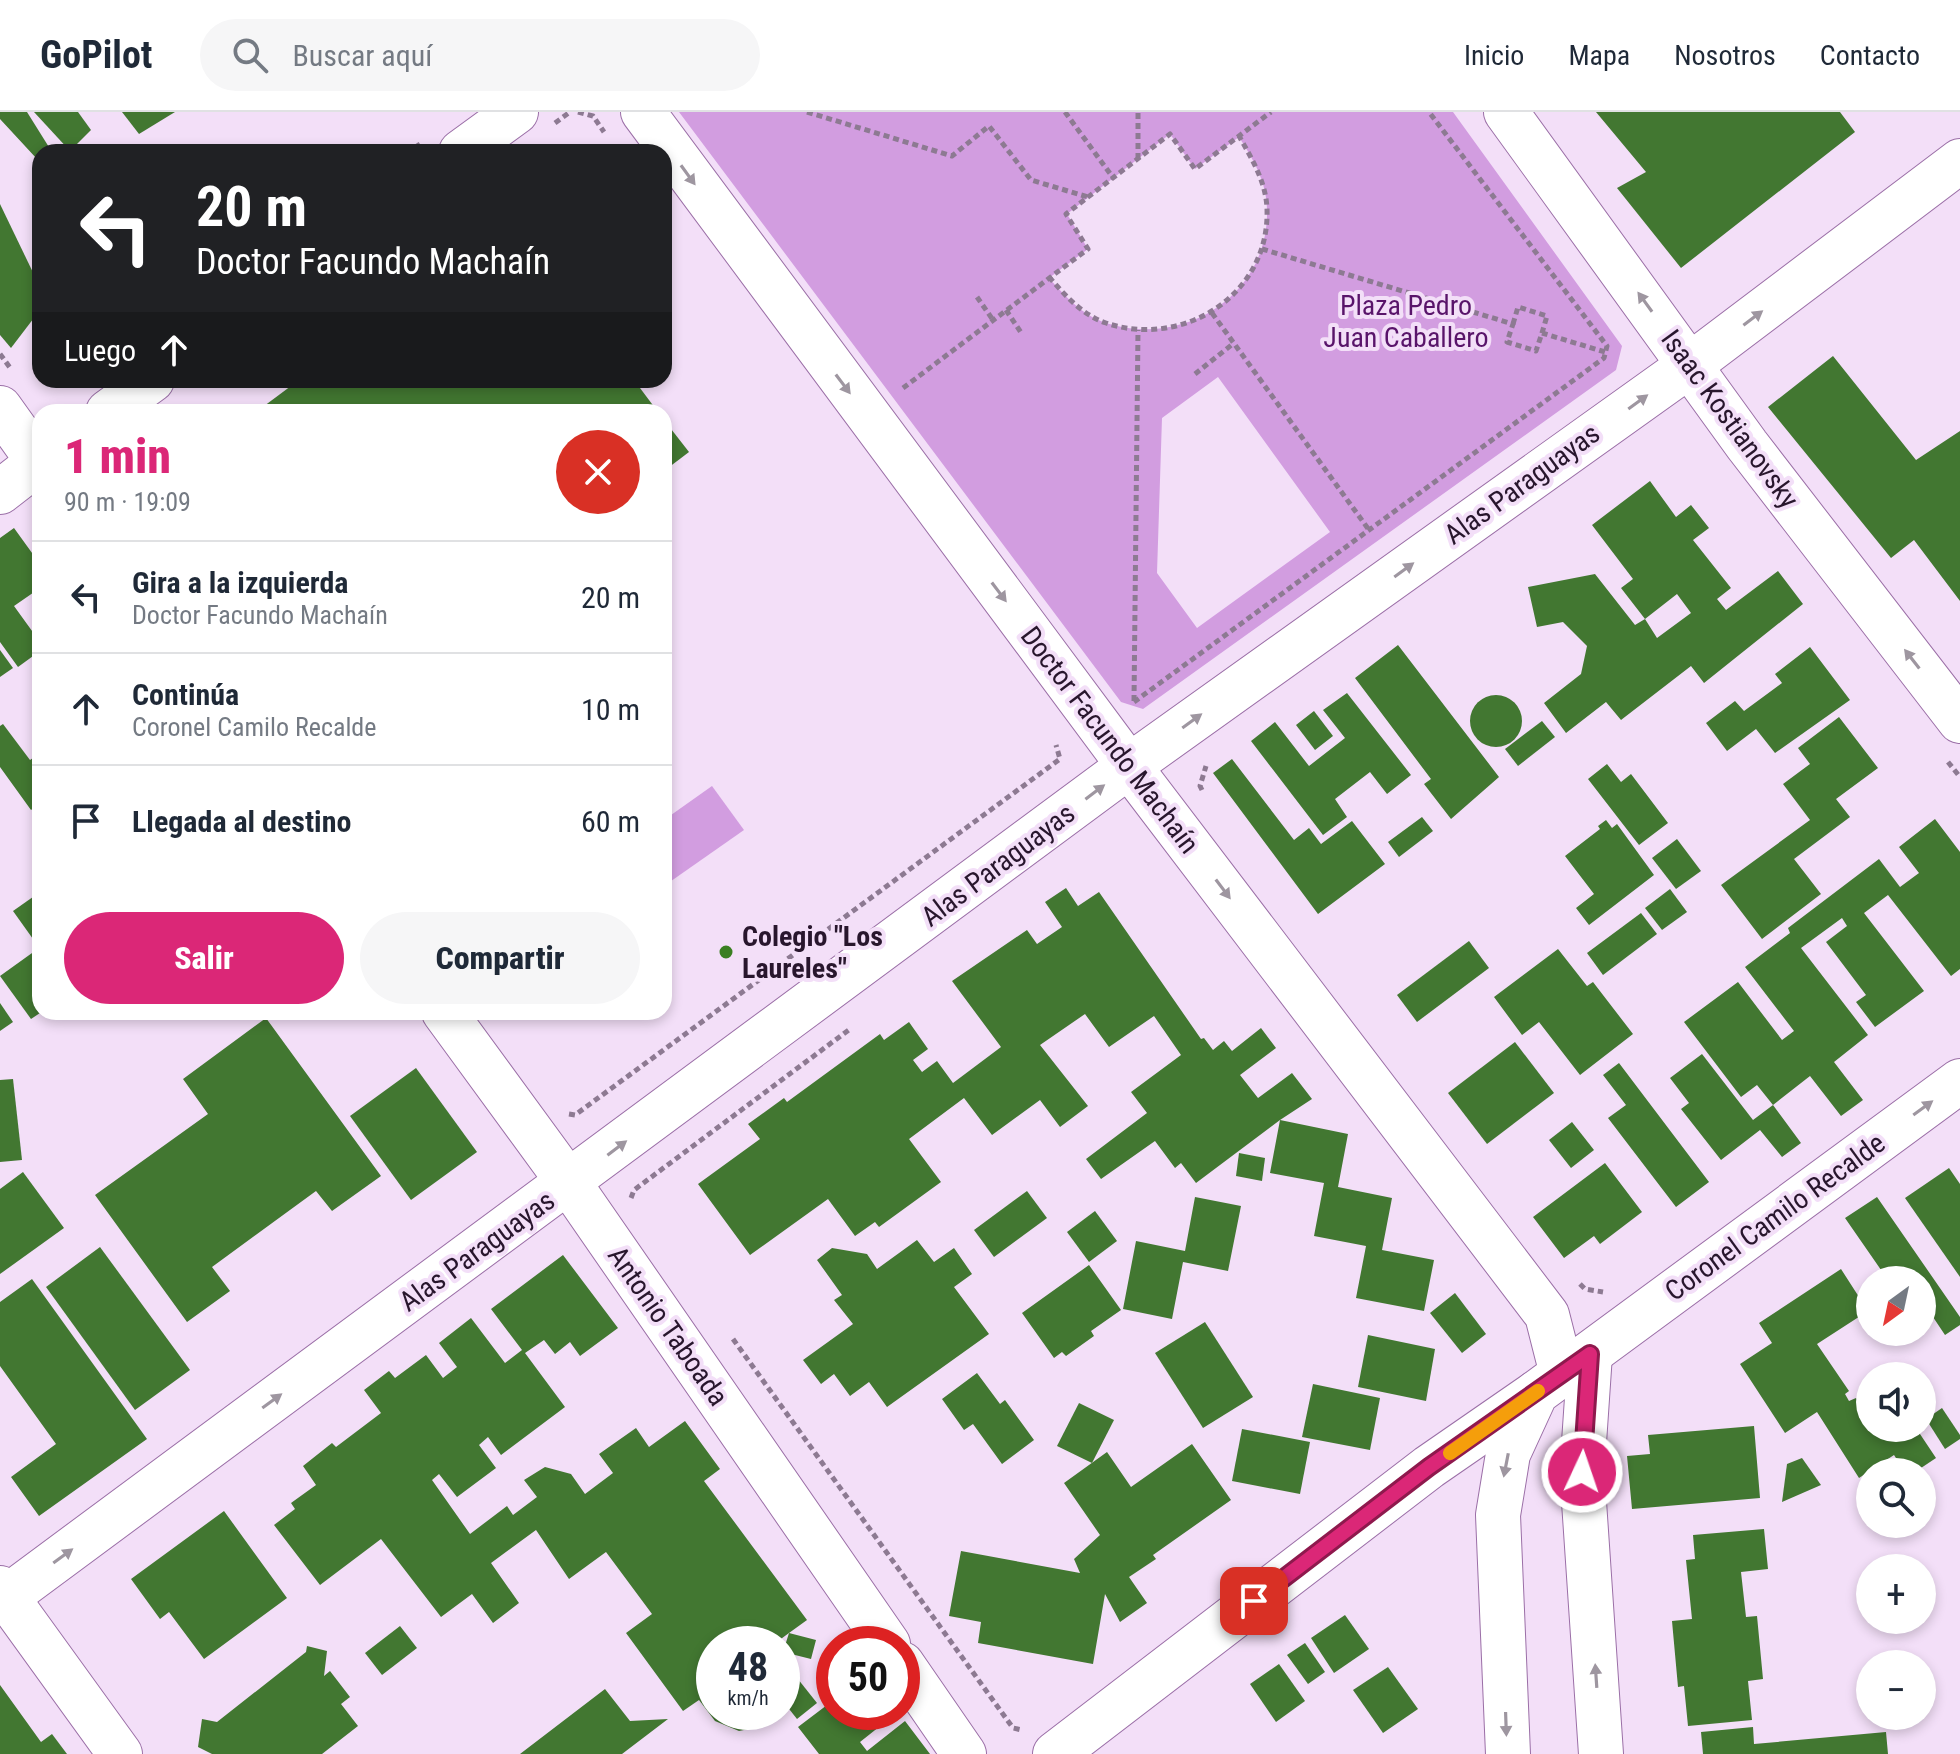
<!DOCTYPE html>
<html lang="es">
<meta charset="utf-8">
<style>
:root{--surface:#fff;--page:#f6f6f7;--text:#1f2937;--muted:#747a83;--line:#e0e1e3;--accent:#db2777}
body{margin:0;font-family:"Roboto Condensed",sans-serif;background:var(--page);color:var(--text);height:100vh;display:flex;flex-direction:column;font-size:30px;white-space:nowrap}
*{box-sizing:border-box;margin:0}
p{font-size:26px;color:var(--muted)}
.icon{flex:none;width:44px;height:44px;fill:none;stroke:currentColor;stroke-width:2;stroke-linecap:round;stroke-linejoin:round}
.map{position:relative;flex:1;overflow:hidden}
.details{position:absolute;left:32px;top:292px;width:640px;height:616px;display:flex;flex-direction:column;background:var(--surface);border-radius:24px;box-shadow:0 4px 12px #0003}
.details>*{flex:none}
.hud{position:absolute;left:32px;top:32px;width:640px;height:244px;border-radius:24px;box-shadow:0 4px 12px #0003;background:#202124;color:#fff;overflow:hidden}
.needle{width:52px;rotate:213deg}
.tools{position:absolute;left:1856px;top:1154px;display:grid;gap:16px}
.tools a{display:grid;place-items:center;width:80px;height:80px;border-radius:50%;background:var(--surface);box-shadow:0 4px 12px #0003;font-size:40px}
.speed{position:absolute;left:696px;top:1514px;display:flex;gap:16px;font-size:40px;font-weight:700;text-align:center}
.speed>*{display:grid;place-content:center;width:104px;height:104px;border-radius:50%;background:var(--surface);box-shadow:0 4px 12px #0003;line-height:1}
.speed small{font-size:20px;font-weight:400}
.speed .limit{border:12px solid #d22;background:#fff;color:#111}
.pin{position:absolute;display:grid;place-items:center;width:68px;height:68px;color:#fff;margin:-34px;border-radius:16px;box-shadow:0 4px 12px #0006}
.me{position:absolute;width:88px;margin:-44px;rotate:3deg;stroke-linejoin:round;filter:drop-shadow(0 0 6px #0008)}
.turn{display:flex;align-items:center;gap:28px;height:168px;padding:0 32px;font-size:36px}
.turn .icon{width:104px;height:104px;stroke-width:2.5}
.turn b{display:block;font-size:56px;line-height:68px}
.then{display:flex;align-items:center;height:76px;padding:0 32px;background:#0003;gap:16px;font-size:30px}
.round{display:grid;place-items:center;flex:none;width:84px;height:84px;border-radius:42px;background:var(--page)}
.head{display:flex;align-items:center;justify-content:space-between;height:136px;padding:0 32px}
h1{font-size:48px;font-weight:800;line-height:60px;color:var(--accent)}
.action{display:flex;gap:16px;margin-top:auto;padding:16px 32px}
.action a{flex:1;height:92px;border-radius:48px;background:var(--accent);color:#fff;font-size:32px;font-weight:800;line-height:92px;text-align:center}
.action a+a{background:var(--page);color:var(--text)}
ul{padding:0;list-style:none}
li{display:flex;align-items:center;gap:24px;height:112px;padding:0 32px;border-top:2px solid var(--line)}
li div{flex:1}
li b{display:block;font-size:30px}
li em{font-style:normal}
header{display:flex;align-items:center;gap:48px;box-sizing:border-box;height:112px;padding:0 40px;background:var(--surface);border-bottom:2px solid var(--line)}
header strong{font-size:38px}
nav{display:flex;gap:44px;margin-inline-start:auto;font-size:28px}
.search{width:560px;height:72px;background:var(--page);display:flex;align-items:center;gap:20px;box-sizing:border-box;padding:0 28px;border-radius:44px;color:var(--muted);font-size:30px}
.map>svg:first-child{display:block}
</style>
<header>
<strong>GoPilot</strong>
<div class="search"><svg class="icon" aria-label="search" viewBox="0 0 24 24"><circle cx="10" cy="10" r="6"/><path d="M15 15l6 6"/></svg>Buscar aquí</div>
<nav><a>Inicio</a><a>Mapa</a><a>Nosotros</a><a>Contacto</a></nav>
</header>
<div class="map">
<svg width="1960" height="1642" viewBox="0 0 1960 1642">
<rect width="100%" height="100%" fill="#f3dff8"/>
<g fill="#d29de0" fill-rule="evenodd">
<path d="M 679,0 L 1453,0 L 1622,234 L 1616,258 L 1143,597 L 1121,590 ZM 1170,22 L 1195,57 L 1239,25 C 1253,47 1267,70 1267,98 C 1269,184 1183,236 1106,211 C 1082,203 1065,184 1049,166 L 1088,137 L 1067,102 ZM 1218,265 L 1330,420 L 1197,516 L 1157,461 L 1162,306 Z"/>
<polygon points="712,674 744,718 664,774 664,708"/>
</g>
<g fill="#427731">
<polygon points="0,0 27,0 52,40 40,40 40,48 37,47 0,7"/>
<polygon points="34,0 78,0 91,18 70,39"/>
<polygon points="122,0 175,0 139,22"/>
<polygon points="1596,0 1840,0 1855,20 1681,156 1617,76 1646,60"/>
<polygon points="0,92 40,175 40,198 11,236 0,223"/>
<polygon points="1833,244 1916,348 1960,319 1960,489 1914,428 1891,446 1768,295"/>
<polygon points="299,268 634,268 658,300 256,300"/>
<polygon points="664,308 689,340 664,359"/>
<polygon points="1650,369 1676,405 1691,393 1709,416 1693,428 1731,476 1717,487 1726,498 1778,459 1803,492 1704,571 1691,554 1621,608 1606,590 1566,621 1544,591 1581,562 1587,534 1563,510 1537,515 1528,475 1595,462 1635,513 1645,507 1657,526 1691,501 1677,482 1645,507 1621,476 1633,467 1592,413"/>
<polygon points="14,416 40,452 40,476 14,494 40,530 40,539 18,555 0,530 0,426"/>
<polygon points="1398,533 1499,665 1451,707 1424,672 1431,667 1355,566"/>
<polygon points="1810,535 1850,588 1775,641 1756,617 1727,639 1706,611 1735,589 1744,599 1782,571 1775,562"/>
<polygon points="0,538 13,556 0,565"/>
<polygon points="1347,581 1411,663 1387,682 1370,660 1335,687 1347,705 1323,723 1251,629 1275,610 1309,654 1345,626 1323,598"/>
<circle cx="1496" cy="609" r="26"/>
<polygon points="1314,599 1333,624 1315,638 1296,613"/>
<polygon points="1839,605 1878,656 1836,687 1850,705 1794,747 1821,782 1762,827 1721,773 1810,708 1783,672 1810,652 1798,636"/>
<polygon points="1542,609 1555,625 1518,654 1505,637"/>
<polygon points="3,612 30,648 40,641 40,691 31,698 0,655 0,614"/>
<polygon points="1232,647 1294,728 1309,716 1321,732 1352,709 1385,752 1318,802 1213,661"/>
<polygon points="1607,652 1621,670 1631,662 1668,711 1639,733 1588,667"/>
<polygon points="1422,705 1433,719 1399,745 1388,730"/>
<polygon points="1935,707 1960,740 1960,857 1951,864 1888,783 1864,801 1924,879 1875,915 1856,890 1866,883 1826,830 1847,814 1842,806 1801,836 1868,923 1834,950 1863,988 1841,1004 1810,964 1773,993 1757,973 1741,985 1684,910 1738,870 1782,928 1794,919 1745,855 1790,821 1788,816 1879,747 1900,775 1919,761 1899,735"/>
<polygon points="1606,708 1612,716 1617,712 1654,763 1589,813 1576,796 1594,782 1565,744 1600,717 1598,714"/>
<polygon points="1677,727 1701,759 1676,777 1652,746"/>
<polygon points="1066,776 1078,794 1099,780 1201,927 1204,926 1213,938 1224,929 1232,939 1261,916 1276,936 1240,963 1258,986 1292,961 1312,987 1280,1008 1348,1022 1338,1075 1392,1086 1382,1138 1434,1148 1424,1199 1356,1186 1366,1134 1314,1124 1324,1071 1270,1061 1280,1008 1196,1071 1181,1051 1175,1056 1155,1029 1101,1067 1086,1047 1147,1001 1131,980 1181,943 1154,904 1109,935 1085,902 1040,933 1088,994 1060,1015 1040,988 992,1023 964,986 909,1027 941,1070 879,1115 875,1110 855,1124 828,1087 750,1143 698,1072 760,1027 748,1012 784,986 787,990 880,922 884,928 909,910 928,937 913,948 922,960 937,949 953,971 1001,935 952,869 1027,818 1037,832 1062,815 1045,790"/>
<polygon points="1670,777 1687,800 1662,818 1645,796"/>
<polygon points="40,780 40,833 38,834 13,799"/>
<polygon points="1641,801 1657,822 1603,863 1587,841"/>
<polygon points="1469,829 1489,856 1417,910 1397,883"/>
<polygon points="39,836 40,901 31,907 0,864"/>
<polygon points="1558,837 1587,874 1593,870 1633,922 1580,963 1539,910 1522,923 1494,885"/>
<polygon points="0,891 13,910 0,919"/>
<polygon points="266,906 381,1064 332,1099 316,1079 212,1155 230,1179 187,1210 95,1083 208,1002 183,967"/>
<polygon points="1515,930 1554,981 1487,1032 1448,981"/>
<polygon points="1702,942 1753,1008 1773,993 1801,1031 1782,1045 1760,1018 1721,1048 1681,997 1689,991 1670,966"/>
<polygon points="1619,951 1709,1070 1676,1095 1608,1006 1626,993 1603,963"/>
<polygon points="416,956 477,1040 411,1088 350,1004"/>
<polygon points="13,967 22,1048 0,1050 0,968"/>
<polygon points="1572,1010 1594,1038 1571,1056 1549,1028"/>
<polygon points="1239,1041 1265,1046 1262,1069 1236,1064"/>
<polygon points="1605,1051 1642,1100 1600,1132 1594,1124 1564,1146 1533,1105"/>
<polygon points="1949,1056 1960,1072 1960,1165 1905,1086"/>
<polygon points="23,1060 64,1116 0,1162 0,1077"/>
<polygon points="1027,1079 1047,1106 994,1145 974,1118"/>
<polygon points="1195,1085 1241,1094 1228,1159 1183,1150 1172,1207 1123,1197 1136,1129 1185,1139"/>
<polygon points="1877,1085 1960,1205 1960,1213 1945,1223 1931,1202 1922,1208 1922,1168 1888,1168 1845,1106"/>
<polygon points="1095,1099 1117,1129 1089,1150 1067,1120"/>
<polygon points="917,1128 934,1150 954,1136 972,1162 954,1175 989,1222 887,1295 869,1270 850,1284 834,1262 821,1272 803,1248 853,1212 834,1188 842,1183 817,1148 832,1136 867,1142 877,1157"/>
<polygon points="100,1135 190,1258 135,1298 46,1175"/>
<polygon points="563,1143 618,1216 580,1244 570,1230 555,1242 544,1228 525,1241 565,1295 501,1343 488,1325 479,1333 496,1356 457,1385 439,1362 432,1368 470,1422 507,1394 513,1403 537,1385 524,1368 545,1355 571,1362 585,1382 613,1361 599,1342 636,1316 649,1335 685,1309 720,1357 704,1369 807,1508 789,1521 816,1528 811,1547 783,1540 789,1521 774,1532 714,1532 714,1600 765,1600 767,1603 749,1617 739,1619 715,1609 699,1588 683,1599 626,1521 652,1502 606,1440 569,1467 536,1418 491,1451 519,1491 493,1511 472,1482 441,1505 381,1427 320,1473 274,1413 295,1397 291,1391 316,1373 303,1354 332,1331 336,1335 381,1301 364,1278 389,1259 395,1266 426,1243 443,1266 457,1255 439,1231 471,1206 505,1251 522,1238 491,1197"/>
<polygon points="1089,1153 1121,1198 1091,1219 1094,1224 1066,1244 1062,1240 1054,1246 1022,1201"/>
<polygon points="1841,1157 1868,1199 1817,1232 1849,1279 1845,1282 1849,1289 1856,1286 1870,1307 1870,1316 1876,1316 1883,1326 1898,1316 1916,1316 1936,1346 1915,1360 1905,1360 1894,1343 1859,1366 1817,1300 1785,1321 1740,1252 1772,1231 1759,1211"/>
<polygon points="32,1167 147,1327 39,1404 11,1365 56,1332 0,1254 0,1190"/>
<polygon points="1455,1181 1486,1222 1462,1241 1430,1201"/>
<polygon points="1205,1210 1253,1285 1203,1316 1155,1241"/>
<polygon points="1368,1223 1435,1237 1426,1289 1358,1275"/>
<polygon points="977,1261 1000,1292 1005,1288 1034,1328 1002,1352 973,1312 964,1318 942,1287"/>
<polygon points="1313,1272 1380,1286 1370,1338 1302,1325"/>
<polygon points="1079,1291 1114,1308 1092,1351 1057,1334"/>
<polygon points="1942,1296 1960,1323 1960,1327 1945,1337 1926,1307"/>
<polygon points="1754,1314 1760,1386 1632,1397 1627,1344 1650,1342 1648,1323"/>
<polygon points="1242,1317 1310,1330 1300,1382 1232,1369"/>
<polygon points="1192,1332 1231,1388 1153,1443 1156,1447 1129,1465 1147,1491 1120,1510 1105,1482 1093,1552 978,1531 981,1510 949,1504 961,1439 1080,1461 1074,1447 1100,1423 1064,1371 1107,1340 1131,1375"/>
<polygon points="1802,1346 1821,1373 1782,1390 1787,1352"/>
<polygon points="224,1399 287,1486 204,1547 169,1500 160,1507 131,1467"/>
<polygon points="1764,1417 1768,1457 1741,1460 1746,1505 1757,1504 1763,1567 1748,1569 1752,1608 1688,1614 1684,1574 1678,1575 1672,1509 1692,1507 1686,1448 1695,1447 1693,1423"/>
<polygon points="1345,1503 1369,1537 1334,1561 1311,1526"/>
<polygon points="400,1514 417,1536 382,1563 365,1541"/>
<polygon points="1305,1531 1325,1560 1308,1572 1287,1543"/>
<polygon points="307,1534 327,1539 324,1564 330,1559 350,1585 341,1592 358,1614 322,1642 212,1642 198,1635 202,1607 217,1610 306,1540"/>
<polygon points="782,1547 817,1591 797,1607 782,1588"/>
<polygon points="1279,1552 1305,1589 1276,1610 1250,1572"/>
<polygon points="1388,1555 1418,1597 1383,1621 1353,1578"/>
<polygon points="0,1573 41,1630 52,1622 67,1642 0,1642"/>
<polygon points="605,1577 630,1609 668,1607 622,1642 520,1642"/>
<polygon points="834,1577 834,1600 892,1600 894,1603 860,1630 867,1639 905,1609 930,1642 819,1642 798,1615 831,1590 825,1584"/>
<polygon points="1753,1615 1754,1632 1886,1620 1888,1642 1703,1642 1701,1620"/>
</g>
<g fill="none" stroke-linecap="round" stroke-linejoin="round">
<g stroke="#9b6fa7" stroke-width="46">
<g id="minor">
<polyline points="461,40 516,0"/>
<polyline points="0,296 40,352"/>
<polyline points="108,300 152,268"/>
<polyline points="0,380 40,349"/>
<polyline points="444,900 569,1071 888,1532"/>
<polyline points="0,1476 120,1642"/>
<polyline points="0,1490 1129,654 1690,253 1960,49"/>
<polyline points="902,1552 964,1642"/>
<polyline points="1055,1642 1429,1355 1536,1281"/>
</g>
</g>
<g stroke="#9b6fa7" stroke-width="46">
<g id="major">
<polyline points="643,0 1129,654 1547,1203 1562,1262"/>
<polyline points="1506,0 1747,333 1960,609"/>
<polyline points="1590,1242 1582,1360 1601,1642"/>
<polyline points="1508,1642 1498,1403 1508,1342 1536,1281 1960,969"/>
</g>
</g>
<g stroke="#8d7a92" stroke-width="5" stroke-dasharray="6 4" stroke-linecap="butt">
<polyline points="578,0 593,4 604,20"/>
<polyline points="807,0 952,44 989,14 1031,68 1088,85"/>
<polyline points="1065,0 1114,67"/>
<polyline points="555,11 570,0"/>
<polyline points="409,40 420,32"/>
<polyline points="1138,47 1138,0"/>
<polyline points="1262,137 1513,212 1507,230 1536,239 1542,221 1605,240"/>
<path d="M 1049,165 C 1065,183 1082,203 1106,211 C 1183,237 1270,183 1267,97 C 1266,70 1252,47 1239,24"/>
<polyline points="977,185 993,208"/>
<polyline points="1006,198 1022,222"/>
<polyline points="1212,201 1369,418"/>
<polyline points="1513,212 1518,195 1547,204 1542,221"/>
<polyline points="0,242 11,257"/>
<polyline points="1195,262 1234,231"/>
<polyline points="903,276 1088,137 1066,102 1170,22 1195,57 1271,0"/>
<polyline points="1134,589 1138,218"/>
<polyline points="1134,590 1604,246 1607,234 1429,0"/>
<polyline points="1948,650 1960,665"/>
<polyline points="1202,678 1200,674 1206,654"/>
<polyline points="569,1002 575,1003 1060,647 1056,633"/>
<polyline points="631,1086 634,1078 850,917"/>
<polyline points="1580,1172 1585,1177 1603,1180"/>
<polyline points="733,1227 1013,1616 1022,1618"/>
</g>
<use href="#minor" stroke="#fff" stroke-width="44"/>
<use href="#major" stroke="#fff" stroke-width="44"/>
</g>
<defs><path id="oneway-solid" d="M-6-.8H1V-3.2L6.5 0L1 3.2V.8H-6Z" transform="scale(2)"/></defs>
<g fill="#9e96a0">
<use href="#oneway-solid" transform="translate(688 63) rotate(54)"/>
<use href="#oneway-solid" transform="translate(1645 190) rotate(-126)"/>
<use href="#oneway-solid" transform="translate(1753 206) rotate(-37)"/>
<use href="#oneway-solid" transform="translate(843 272) rotate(53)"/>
<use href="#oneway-solid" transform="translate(1638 290) rotate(-36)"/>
<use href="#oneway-solid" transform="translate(1404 458) rotate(-36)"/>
<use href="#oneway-solid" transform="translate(999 480) rotate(53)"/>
<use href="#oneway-solid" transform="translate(1912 547) rotate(-128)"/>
<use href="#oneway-solid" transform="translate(1192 609) rotate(-36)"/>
<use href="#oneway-solid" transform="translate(1095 680) rotate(-37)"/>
<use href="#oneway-solid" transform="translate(1223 777) rotate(53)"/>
<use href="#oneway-solid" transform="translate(1923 996) rotate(-36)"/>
<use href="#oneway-solid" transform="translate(617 1036) rotate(-37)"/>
<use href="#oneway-solid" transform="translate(272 1289) rotate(-36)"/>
<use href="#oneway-solid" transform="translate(1506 1353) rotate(101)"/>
<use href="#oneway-solid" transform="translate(63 1444) rotate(-36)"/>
<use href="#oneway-solid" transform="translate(1596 1564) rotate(-94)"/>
<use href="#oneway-solid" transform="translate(1506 1612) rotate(88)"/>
</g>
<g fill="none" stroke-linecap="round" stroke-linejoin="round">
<g stroke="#8e194d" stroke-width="20">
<polyline id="route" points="1254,1489 1429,1355 1590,1242 1582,1360"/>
</g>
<use href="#route" stroke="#db2777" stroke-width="14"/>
<polyline stroke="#f59e0b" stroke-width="14" points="1450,1341 1538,1279"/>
</g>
<circle fill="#3a7f22" stroke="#f3dff8" stroke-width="3" cx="726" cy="840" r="8"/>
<g text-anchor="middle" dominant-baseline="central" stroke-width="8" stroke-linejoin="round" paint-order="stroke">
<g font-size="28" fill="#59146a" stroke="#f3dff8">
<text x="1406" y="193">Plaza Pedro<tspan x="1406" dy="32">Juan Caballero</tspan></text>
</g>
<g font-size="28" fill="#28162d" stroke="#f3dff8">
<text transform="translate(1730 307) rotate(54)">Isaac Kostianovsky</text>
<text transform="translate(1522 372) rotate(-36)">Alas Paraguayas</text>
<text transform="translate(1110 628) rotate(53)">Doctor Facundo Machaín</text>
<text transform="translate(998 753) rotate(-37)">Alas Paraguayas</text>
<text transform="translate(1775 1105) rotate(-36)">Coronel Camilo Recalde</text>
<text transform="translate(477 1139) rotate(-36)">Alas Paraguayas</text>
<text transform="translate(668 1214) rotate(55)">Antonio Taboada</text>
</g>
<g font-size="28" font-weight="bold" fill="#28162d" stroke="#f3dff8" text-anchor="start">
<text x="742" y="824">Colegio "Los<tspan x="742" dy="32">Laureles"</tspan></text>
</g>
</g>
</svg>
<div class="tools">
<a><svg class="needle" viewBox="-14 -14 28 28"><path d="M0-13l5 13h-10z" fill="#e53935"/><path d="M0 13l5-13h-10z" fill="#747a83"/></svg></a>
<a><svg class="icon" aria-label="sound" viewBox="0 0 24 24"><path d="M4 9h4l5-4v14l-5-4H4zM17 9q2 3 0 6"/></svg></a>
<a><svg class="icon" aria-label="search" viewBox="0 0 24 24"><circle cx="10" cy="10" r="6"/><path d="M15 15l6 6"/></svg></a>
<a>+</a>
<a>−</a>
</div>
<div class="speed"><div>48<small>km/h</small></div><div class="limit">50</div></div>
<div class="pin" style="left:1254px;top:1489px;background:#d93025"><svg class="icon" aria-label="arrive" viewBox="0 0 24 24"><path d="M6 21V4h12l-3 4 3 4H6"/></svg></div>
<svg class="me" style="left:1582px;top:1360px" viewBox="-20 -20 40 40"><circle r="17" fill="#db2777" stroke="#fff" stroke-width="3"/><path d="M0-11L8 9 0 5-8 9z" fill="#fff"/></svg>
<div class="hud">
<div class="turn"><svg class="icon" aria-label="left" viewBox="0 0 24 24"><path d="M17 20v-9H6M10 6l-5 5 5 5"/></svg><div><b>20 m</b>Doctor Facundo Machaín</div></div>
<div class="then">Luego<svg class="icon" aria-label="ahead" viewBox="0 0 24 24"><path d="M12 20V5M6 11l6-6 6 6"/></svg></div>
</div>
<section class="details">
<div class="head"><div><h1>1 min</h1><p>90 m · 19:09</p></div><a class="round" style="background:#d93025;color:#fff"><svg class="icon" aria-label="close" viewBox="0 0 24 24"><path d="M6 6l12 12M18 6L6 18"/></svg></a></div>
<ul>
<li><svg class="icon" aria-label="left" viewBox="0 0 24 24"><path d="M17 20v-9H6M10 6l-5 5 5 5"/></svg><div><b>Gira a la izquierda</b><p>Doctor Facundo Machaín</p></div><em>20 m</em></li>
<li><svg class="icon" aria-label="ahead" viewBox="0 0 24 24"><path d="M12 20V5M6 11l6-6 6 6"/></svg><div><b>Continúa</b><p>Coronel Camilo Recalde</p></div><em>10 m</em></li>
<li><svg class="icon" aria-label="arrive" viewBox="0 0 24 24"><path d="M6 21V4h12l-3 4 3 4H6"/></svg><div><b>Llegada al destino</b></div><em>60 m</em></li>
</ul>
<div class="action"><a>Salir</a><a>Compartir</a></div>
</section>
</div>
